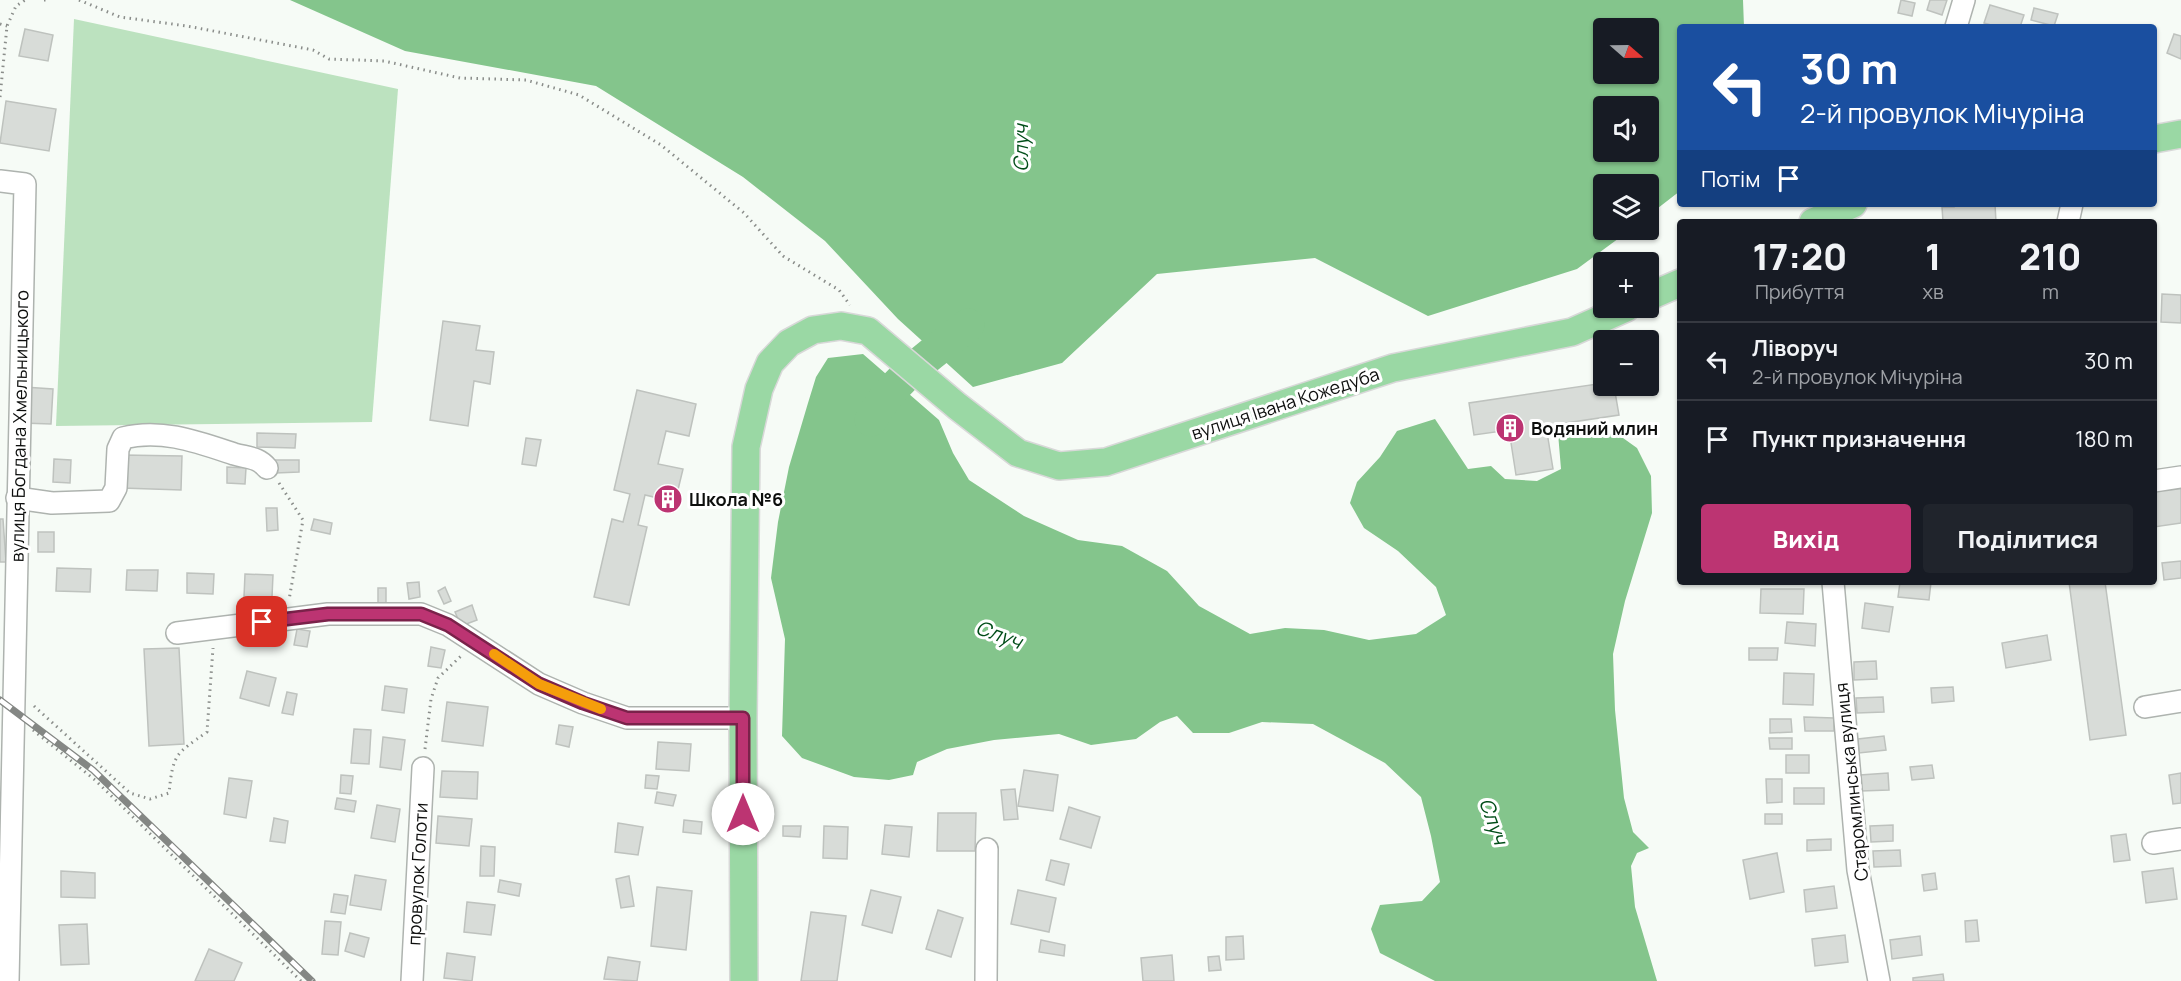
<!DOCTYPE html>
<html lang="uk">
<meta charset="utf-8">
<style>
:root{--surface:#171b24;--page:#20242c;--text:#f1f3f6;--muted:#9ea1a6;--line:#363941;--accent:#bc3472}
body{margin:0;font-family:Manrope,sans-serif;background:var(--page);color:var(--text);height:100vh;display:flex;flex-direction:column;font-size:22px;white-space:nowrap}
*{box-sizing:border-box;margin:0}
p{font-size:20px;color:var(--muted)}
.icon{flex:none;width:33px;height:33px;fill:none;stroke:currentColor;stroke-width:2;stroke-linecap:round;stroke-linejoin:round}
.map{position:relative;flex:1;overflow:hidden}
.side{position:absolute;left:1677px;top:219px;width:480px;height:366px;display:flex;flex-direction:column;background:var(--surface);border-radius:6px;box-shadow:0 2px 4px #0004}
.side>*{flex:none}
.hud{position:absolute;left:1677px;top:24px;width:480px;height:183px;border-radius:6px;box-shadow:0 2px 4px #0004;background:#1a4fa0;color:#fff;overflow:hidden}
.needle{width:39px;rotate:110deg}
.fabs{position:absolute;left:1593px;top:18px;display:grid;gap:12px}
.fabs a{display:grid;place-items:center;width:66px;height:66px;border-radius:6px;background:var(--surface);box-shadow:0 2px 4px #0004;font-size:30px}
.pin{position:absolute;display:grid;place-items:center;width:51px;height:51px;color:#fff;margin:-26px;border-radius:12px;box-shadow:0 3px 9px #0006}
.me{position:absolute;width:66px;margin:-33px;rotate:0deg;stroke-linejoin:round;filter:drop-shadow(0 0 4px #0008)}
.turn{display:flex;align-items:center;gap:21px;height:126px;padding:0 24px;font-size:27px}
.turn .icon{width:78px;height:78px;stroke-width:2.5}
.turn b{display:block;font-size:42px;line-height:51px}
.then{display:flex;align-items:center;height:57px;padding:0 24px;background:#0003;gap:12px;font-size:22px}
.eta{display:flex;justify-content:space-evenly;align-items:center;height:102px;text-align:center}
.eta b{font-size:36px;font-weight:800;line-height:42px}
.action{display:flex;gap:12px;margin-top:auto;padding:12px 24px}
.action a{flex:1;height:69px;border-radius:6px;background:var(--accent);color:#fff;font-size:24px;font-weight:800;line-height:69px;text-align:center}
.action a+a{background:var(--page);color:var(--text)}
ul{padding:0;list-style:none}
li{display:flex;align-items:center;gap:18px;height:78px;padding:0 24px;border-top:2px solid var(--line)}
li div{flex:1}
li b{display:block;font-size:22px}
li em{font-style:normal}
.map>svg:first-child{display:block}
</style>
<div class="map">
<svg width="2181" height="981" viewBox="0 0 2181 981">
<rect width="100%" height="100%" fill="#f6fbf6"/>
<polygon fill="#bce2bf" points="74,19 398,89 372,422 56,426"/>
<g fill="#84c58c" fill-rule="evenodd">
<path d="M 290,0 L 1743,0 L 1744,27 L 1680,27 L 1680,191 L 1649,215 L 1648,184 L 1604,184 L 1604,230 L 1630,230 L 1577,269 L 1428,316 L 1315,258 L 1157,274 L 1062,363 L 973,387 L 898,319 L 825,241 L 743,177 L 596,86 L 405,51 ZM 1604,28 L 1648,28 L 1648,74 L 1604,74 ZM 1604,106 L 1648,106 L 1648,152 L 1604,152 Z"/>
<polygon points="863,354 939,420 953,453 969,480 1024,516 1078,540 1122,546 1167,571 1199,606 1250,634 1285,628 1324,630 1369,640 1416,634 1446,615 1436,587 1398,551 1364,528 1350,503 1357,482 1380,457 1397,431 1435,419 1468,469 1491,466 1505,479 1537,481 1561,469 1558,433 1597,430 1623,438 1637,448 1651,476 1652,513 1625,601 1613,654 1615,710 1624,798 1633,832 1649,848 1637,853 1631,866 1635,907 1657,981 1435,981 1380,953 1371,929 1380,905 1422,901 1440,882 1431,836 1421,797 1385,763 1313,724 1262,722 1229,733 1193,733 1177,716 1160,722 1136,739 1091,745 1059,734 994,740 947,749 917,762 913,775 889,780 854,777 802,758 782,736 785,639 771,578 778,522 789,467 808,403 816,377 828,358"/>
</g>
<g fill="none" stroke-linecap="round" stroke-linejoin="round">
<path stroke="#84c58c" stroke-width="33" d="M 871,420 C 892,379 934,353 968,325"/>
</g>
<g fill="#d8dcd8" stroke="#bec2be" stroke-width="1.5">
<polygon points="1901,0 1915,3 1912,16 1898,13"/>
<polygon points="1930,0 1947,0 1942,15 1927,10"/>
<polygon points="1990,5 2024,15 2020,27 1998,27 1984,23"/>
<polygon points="2034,8 2058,14 2054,26 2031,20"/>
<polygon points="25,29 53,35 48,61 19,56"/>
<polygon points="2174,34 2181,36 2181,59 2167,53"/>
<polygon points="6,101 56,109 49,151 0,143"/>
<polygon points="1954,204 1995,204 1996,222 1943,222 1942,207 1954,207"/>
<polygon points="2162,294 2181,295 2181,323 2161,322"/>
<polygon points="443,321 480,326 476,350 494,352 490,384 474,381 468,426 430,420"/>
<polygon points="1604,383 1604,386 1614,386 1619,415 1546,426 1553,469 1516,475 1509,430 1474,435 1469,403"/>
<polygon points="24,387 53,389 51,424 22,423"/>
<polygon points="637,390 696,404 689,436 666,431 658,464 683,469 675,502 645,495 638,525 647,527 629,605 594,597 612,519 623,522 630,494 614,490"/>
<polygon points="257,433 296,434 295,448 257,447"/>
<polygon points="526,438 541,440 536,466 522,464"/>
<polygon points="123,455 182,456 181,490 122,488"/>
<polygon points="54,459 71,460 70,483 53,482"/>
<polygon points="275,460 299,460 299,472 276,473"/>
<polygon points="227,467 246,468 245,484 227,483"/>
<polygon points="2181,488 2181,523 2154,527 2154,491"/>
<polygon points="266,508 277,508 278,530 267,531"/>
<polygon points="0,519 3,519 6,562 0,562"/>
<polygon points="314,519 332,523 330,534 311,530"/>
<rect x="38" y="532" width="16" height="20"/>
<polygon points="2181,561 2181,578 2164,580 2162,563"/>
<polygon points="57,568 91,569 90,592 56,591"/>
<polygon points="127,570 158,570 157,591 126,590"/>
<polygon points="187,573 214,574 213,594 187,593"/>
<polygon points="245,574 273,575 272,597 244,597"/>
<polygon points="419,582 420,597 409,599 407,583"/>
<polygon points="1900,582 1931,582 1929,600 1898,597"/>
<polygon points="2069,582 2105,582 2126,735 2090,740"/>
<polygon points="445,587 451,601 444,604 438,591"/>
<rect x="378" y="588" width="8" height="18"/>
<polygon points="1761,589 1804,589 1803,614 1760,613"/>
<polygon points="1865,603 1893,607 1889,632 1862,628"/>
<polygon points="472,605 477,620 461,626 455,612"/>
<polygon points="1787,622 1816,624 1815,646 1785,643"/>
<polygon points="297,629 310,631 307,647 294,645"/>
<polygon points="2047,635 2051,660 2006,668 2002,643"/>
<polygon points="431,647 445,650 441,668 428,666"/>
<polygon points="179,648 184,744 149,746 144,649"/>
<polygon points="1749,648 1778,648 1777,660 1749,660"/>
<polygon points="1876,661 1877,679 1854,680 1854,662"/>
<polygon points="247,671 276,678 269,706 240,698"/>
<polygon points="1784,673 1814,674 1813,705 1783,704"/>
<polygon points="385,686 407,689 404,713 382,710"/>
<polygon points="1953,687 1954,701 1932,703 1931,688"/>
<polygon points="287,692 297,694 293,715 282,713"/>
<polygon points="1883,697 1884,712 1857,713 1856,698"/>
<polygon points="447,702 488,707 483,746 442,741"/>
<polygon points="1804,717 1834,718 1834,731 1805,731"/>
<polygon points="1770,719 1791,719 1792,732 1770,733"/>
<polygon points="559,725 573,727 569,747 556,744"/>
<polygon points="354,729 371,730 369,764 351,763"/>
<polygon points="1884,736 1886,750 1859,753 1858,739"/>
<polygon points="383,737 405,740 401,770 380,767"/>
<polygon points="1769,738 1792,738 1792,749 1770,749"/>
<polygon points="658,742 691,744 689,771 656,769"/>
<rect x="1786" y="755" width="23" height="18"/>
<polygon points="1932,765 1934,778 1912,780 1910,767"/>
<polygon points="1024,770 1058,775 1053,811 1018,806"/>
<polygon points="442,771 478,772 477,799 440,797"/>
<polygon points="1888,773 1889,790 1861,791 1860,775"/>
<polygon points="2181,773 2181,803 2173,804 2169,775"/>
<polygon points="341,775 353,776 351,794 340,793"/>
<polygon points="646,775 659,776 657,789 645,788"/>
<polygon points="229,778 252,781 246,818 224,814"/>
<polygon points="1766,779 1782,779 1782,802 1767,803"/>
<rect x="1794" y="788" width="30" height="16"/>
<polygon points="1015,789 1018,819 1004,820 1001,790"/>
<polygon points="657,792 676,795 673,806 655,803"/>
<polygon points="337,798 356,801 354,812 335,809"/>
<polygon points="377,805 400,809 395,842 371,838"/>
<polygon points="1069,807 1100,817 1091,848 1060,839"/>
<polygon points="938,813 976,813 975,851 937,851"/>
<rect x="1765" y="814" width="17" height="10"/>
<polygon points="438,816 472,819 469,846 436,843"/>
<polygon points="274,818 288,821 285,843 270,841"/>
<polygon points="684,820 702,822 701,834 683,832"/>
<polygon points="618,823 643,827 638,855 615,852"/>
<polygon points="885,825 912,827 909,857 882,854"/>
<polygon points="1893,825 1893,841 1871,842 1870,826"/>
<polygon points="783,826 801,826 800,837 783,836"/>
<polygon points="824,826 848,827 847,859 823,858"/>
<polygon points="2126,834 2130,860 2114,862 2111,836"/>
<polygon points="1831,839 1831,850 1807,851 1807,840"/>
<polygon points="481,846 495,847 494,876 480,876"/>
<polygon points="1900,850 1901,866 1874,867 1873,851"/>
<polygon points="1777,853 1784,892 1750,899 1743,860"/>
<polygon points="1051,860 1069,864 1064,885 1046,880"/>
<polygon points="2173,868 2177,899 2146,903 2142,872"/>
<polygon points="61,871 95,873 95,898 61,897"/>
<polygon points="1935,873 1937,889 1924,891 1922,875"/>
<polygon points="355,875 386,880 381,910 350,905"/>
<polygon points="629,876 634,906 621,908 616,879"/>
<polygon points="500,880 521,884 519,896 498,892"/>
<polygon points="1834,886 1837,908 1806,912 1804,890"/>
<polygon points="657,887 692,891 686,950 651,946"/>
<polygon points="871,890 901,897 892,933 862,925"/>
<polygon points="1018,890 1056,898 1049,932 1011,924"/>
<polygon points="334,894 348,896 345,914 331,912"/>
<polygon points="467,902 495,905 491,935 464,932"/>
<polygon points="938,910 963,918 951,957 926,949"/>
<polygon points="811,912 846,916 837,981 801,981"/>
<polygon points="1977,920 1979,941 1966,942 1965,921"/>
<polygon points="325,921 341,922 338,955 322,954"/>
<polygon points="87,924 89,964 61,965 59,925"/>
<polygon points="350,933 369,938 364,957 345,951"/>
<polygon points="1845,935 1848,962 1815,966 1812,939"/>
<polygon points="1243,936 1244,959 1226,960 1226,937"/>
<polygon points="1920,936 1922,955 1892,959 1890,940"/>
<polygon points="1041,940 1065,945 1064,956 1039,952"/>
<polygon points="209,949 242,963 234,981 195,981"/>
<polygon points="447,953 475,957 472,981 444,978"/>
<polygon points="1172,955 1174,981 1143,981 1141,958"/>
<polygon points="1219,956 1221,970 1209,971 1208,957"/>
<polygon points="608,957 640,962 637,981 604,979"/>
<polygon points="1943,974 1944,981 1913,981 1913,978"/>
</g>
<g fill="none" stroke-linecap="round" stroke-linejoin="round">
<g stroke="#aeb3af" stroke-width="24">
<g id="minor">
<polyline points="1956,27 1964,0"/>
<polyline points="0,181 25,184 8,981"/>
<polyline points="2068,222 2072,204"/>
<polyline points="2154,481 2181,477"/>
<path d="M 17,498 L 52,503 L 109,501 L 116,488 L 118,449 L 123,438 C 161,428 198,442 234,454 C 248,458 258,457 267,468"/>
<polyline points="1833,582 1858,870 1879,981"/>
<polyline points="177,633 328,614 421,614 448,625 539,684 583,703 627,718 743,718"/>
<polyline points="2145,707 2181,701"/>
<polyline points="2153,843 2181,839"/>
<polyline points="412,981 423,768"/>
<polyline points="986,981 987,849"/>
</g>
</g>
<g stroke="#d8d8d8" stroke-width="30">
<g id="major">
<polyline points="2154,139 2181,134"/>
<polyline points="1813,222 1853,204"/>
<polyline points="1648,297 1680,283"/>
<polyline points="744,981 743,718 746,447 759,389 770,363 789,343 813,330 841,326 868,331 957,406 1018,453 1059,466 1106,462 1393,368 1572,332 1626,308"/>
</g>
</g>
<g stroke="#8a8d8a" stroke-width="3" stroke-dasharray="1.5 4.5" stroke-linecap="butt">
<polyline points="44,0 47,0"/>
<polyline points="79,0 120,17 187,26 313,50 329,59 384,61 460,78 526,80 579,95 661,145 744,213 783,256 839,290 850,305"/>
<polyline points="0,24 7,26"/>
<polyline points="0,97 7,26 16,6 25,0"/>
<polyline points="279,483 303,520 289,600"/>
<path d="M 34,706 L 130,793 L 150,799 L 169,793 C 173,753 176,754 207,732 L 213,648"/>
<polyline points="33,730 95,780 301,981"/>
<polyline points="425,749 431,699 438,678 461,656"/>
</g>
<use href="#minor" stroke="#fff" stroke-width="21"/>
<use href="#major" stroke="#9ad8a4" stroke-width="27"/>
<g stroke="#848784" stroke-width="7">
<polyline id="rail" points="0,700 93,770 312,981"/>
</g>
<use href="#rail" stroke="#fff" stroke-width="4.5" stroke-dasharray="14" stroke-linecap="butt"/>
</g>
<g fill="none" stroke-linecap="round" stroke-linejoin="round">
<g stroke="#7a224a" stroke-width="15">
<polyline id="route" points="262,622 328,614 421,614 448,625 539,684 583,703 627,718 743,718 743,814"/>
</g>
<use href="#route" stroke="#bc3472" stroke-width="10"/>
<polyline stroke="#f59e0b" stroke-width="10" points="494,654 539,684 601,709"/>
</g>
<defs>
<g id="building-disc" transform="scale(1.5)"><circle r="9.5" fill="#bc3472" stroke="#fff"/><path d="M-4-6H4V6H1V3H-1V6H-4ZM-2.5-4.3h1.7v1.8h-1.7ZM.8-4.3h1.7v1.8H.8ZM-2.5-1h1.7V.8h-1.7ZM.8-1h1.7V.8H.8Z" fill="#fff"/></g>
</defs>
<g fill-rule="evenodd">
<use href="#building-disc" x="1510" y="428"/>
<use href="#building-disc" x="668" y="499"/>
</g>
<g text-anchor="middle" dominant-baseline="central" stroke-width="6" stroke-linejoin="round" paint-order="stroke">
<g font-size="18" fill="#0d0e0d" stroke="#fff">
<text transform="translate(1285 403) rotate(-18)">вулиця Івана Кожедуба</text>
<text transform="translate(19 426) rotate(-89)">вулиця Богдана Хмельницького</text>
<text transform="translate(1851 782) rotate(-96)">Старомлинська вулиця</text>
<text transform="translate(417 874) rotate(-87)">провулок Голоти</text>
</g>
<g font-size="18" font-weight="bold" fill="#0d0e0d" stroke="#fff" text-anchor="start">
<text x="1531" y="428">Водяний млин</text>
<text x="689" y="499">Школа №6</text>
</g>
<g font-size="20" font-style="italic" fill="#014d18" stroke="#fff">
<text transform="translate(1020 148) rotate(-90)">Случ</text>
<text transform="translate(999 634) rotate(20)">Случ</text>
<text transform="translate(1494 821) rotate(70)">Случ</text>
</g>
</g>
</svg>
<div class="fabs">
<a><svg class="needle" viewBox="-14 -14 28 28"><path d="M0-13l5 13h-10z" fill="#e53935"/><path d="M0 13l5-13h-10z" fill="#9ea1a6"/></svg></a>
<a><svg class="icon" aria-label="sound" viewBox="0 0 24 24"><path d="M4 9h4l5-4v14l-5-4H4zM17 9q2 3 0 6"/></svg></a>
<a><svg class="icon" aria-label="layers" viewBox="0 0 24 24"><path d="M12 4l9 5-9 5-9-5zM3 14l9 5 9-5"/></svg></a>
<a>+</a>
<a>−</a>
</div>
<div class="pin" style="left:262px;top:622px;background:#d93025"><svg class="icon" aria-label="arrive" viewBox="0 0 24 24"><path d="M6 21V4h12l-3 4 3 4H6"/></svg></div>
<svg class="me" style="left:743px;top:814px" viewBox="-20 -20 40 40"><circle r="19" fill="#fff"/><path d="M0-13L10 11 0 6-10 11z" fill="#bc3472"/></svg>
<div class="hud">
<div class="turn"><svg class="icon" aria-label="left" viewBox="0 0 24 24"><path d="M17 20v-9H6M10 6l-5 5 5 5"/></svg><div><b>30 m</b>2-й провулок Мічуріна</div></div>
<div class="then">Потім<svg class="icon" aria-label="arrive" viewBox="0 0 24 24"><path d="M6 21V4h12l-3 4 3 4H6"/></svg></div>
</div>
<section class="side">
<div class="eta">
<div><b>17:20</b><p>Прибуття</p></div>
<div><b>1</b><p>хв</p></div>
<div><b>210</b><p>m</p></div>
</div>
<ul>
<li><svg class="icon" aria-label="left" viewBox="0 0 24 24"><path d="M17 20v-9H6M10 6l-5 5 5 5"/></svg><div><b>Ліворуч</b><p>2-й провулок Мічуріна</p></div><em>30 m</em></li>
<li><svg class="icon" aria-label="arrive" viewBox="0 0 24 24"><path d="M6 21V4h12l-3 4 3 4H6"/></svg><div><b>Пункт призначення</b></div><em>180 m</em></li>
</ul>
<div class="action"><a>Вихід</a><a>Поділитися</a></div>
</section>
</div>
